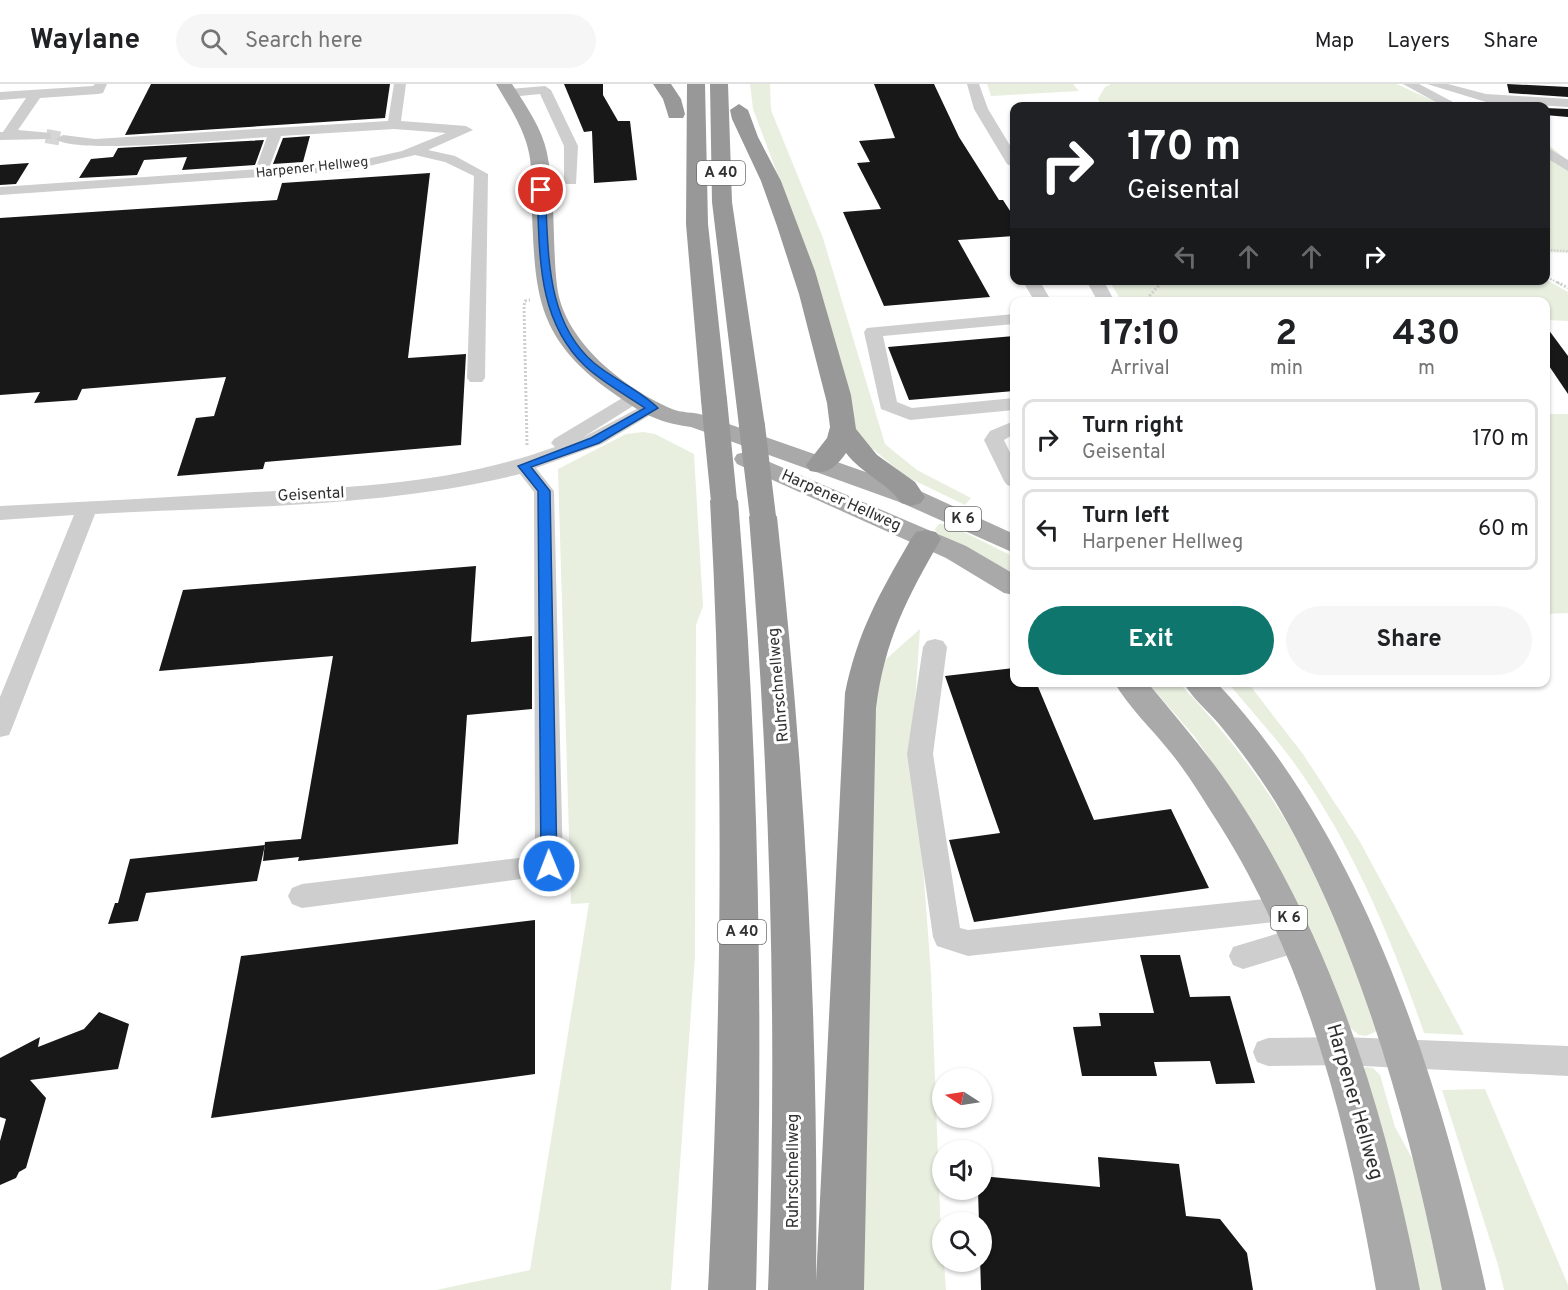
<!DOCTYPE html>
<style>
:root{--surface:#fff;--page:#f6f6f6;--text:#202124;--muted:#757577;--line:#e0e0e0;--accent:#0f766e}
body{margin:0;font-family:Overpass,sans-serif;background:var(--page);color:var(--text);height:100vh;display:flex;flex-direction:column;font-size:22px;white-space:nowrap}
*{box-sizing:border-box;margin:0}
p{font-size:20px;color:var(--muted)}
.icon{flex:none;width:33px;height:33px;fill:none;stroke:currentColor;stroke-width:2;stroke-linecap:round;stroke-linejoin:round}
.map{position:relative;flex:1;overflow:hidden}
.panel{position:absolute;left:1010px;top:213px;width:540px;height:390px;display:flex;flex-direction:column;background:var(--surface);border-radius:12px;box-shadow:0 2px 4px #0004}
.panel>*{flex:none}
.hud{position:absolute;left:1010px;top:18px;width:540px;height:183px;border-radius:12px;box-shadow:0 2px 4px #0004;background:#202124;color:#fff;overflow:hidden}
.needle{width:39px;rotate:282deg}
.fabs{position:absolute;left:932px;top:984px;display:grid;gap:12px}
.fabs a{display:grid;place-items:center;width:60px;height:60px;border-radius:50%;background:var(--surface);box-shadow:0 2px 4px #0004;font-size:30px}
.pin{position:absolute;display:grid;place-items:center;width:51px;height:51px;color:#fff;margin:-26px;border:3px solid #fff;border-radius:50%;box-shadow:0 2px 6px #0007}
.me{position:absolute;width:66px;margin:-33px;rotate:359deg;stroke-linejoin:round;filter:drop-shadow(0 0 4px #0008)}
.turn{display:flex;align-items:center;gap:21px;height:126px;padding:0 18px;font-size:27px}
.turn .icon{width:78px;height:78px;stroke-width:2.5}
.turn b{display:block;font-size:42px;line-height:51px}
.lanes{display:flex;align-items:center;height:57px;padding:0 18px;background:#0003;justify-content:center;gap:30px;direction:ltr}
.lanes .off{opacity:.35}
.eta{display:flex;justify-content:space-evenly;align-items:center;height:102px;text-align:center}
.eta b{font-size:36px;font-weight:700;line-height:42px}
.action{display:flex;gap:12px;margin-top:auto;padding:12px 18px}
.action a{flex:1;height:69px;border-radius:36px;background:var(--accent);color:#fff;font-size:24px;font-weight:700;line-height:69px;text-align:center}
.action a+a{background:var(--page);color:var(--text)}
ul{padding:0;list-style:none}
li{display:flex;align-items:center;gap:18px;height:81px;margin:0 12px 9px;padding:0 6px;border:3px solid var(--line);border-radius:12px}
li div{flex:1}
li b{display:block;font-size:22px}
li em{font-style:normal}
header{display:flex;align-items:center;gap:36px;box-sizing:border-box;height:84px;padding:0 30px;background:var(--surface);border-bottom:2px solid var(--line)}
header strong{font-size:28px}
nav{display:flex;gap:33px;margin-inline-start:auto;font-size:21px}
.search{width:420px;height:54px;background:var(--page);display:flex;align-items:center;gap:15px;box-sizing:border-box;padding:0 21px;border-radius:33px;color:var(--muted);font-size:22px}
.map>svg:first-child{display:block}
</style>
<header>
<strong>Waylane</strong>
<div class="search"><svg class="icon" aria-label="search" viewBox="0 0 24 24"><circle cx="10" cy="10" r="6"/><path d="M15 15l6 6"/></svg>Search here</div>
<nav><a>Map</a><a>Layers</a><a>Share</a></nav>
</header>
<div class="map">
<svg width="1568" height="1206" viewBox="0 0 1568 1206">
<rect width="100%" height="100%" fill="#fff"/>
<g fill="#e8efdf">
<polygon points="750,0 770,0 771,26 823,154 885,360 917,386 971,414 965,421 905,392 873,365 864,363 856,349 805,163 753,25"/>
<polygon points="987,0 1073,0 1079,7 991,12"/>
<polygon points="1111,0 1397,0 1444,22 1102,22 1098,15 1105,3"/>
<polygon points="1545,58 1568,77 1568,169 1545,168"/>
<polygon points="1545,195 1568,208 1568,237 1545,236 1545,218 1122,218 1111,200 1119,196"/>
<polygon points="1545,330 1568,330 1568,529 1545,530"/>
<polygon points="643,348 655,350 694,370 703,522 696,541 695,872 671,1206 436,1206 530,1186 589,819 571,820 558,385 626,350"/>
<polygon points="939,440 948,440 1014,473 1014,491 937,449 935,445"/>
<polygon points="920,545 913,649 931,889 942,1178 944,1178 946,1206 853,1206 874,610 885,576"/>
<path d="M 1148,599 L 1179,599 C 1255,677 1314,772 1354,873 C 1363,897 1369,923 1377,947 L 1366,952 L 1359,951 L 1348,942 L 1270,768 L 1242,721 L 1194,652 Z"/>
<path d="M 1228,599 L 1248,599 L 1303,670 L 1359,756 L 1464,951 L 1424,949 C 1391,853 1350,754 1289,672 C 1270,647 1248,623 1228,599 Z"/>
<polygon points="1366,983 1373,984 1380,991 1395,1043 1424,1096 1448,1206 1414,1206 1363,986"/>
<polygon points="1485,1005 1568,1201 1568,1206 1504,1206 1498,1181 1442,1006"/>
</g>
<g fill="#181818">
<polygon points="151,0 390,0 385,34 125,51"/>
<polygon points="564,0 603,0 603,11 618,37 630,37 637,96 594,99 592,47 584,48"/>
<polygon points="874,0 934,0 959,53 999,116 1003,116 1014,133 1014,152 958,156 990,213 884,222 843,128 881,125 857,79 870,78 859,57 895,54"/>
<polygon points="1507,0 1568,3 1568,13 1509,9"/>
<polygon points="1545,24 1568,25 1568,33 1545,31"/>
<polygon points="310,52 303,78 273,80 283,54"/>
<polygon points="264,56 255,81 182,86 187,73 144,76 137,91 79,94 91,75 113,73 118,64"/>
<polygon points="29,79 16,100 0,101 0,81"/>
<polygon points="430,89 408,274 466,270 461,361 265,378 263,385 177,392 196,334 214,332 226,293 82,305 77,316 34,319 40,308 0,311 0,134 277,116 282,99"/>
<polygon points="1545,241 1568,272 1568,310 1545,276"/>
<polygon points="1014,252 1014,307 909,316 888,263"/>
<polygon points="476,482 471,558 532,552 532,625 467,631 458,760 298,777 299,773 263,777 265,758 301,755 333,572 159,587 183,506"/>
<polygon points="1014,584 1014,598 1036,598 1094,736 1171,725 1209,804 974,838 949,756 1000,749 945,592"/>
<polygon points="265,761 257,797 146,809 138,837 108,840 115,819 118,819 130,775"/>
<polygon points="535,836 535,990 211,1034 241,872"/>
<polygon points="1140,871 1180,871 1190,913 1230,912 1255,999 1216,1000 1210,977 1154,978 1157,992 1082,992 1073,943 1101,942 1099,929 1154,929"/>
<polygon points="99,928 129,940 118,985 30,996 46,1014 26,1084 19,1088 16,1094 0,1101 0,1057 6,1035 0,1033 0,974 40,953 38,963 84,945"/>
<polygon points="1098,1073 1179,1080 1186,1132 1220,1135 1247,1169 1253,1206 981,1206 978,1106 981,1106 981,1092 1100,1103"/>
</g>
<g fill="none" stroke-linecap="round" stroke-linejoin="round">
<polyline stroke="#d6d6d6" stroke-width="14" stroke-dasharray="14 8" stroke-linecap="butt" points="46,52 63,55"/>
<g stroke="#cecece" stroke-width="2" stroke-dasharray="1.5 1.5" stroke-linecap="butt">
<polyline points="1545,166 1568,167"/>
<polyline points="1545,192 1560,200"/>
<polyline points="1161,200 1164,196"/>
</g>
<g stroke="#cecece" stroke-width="3" stroke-dasharray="2 2" stroke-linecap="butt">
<polyline points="1557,198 1568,204"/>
<polyline points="1144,218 1162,198"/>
<polyline points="527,361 524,222 525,217 530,216"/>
</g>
<g fill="#cecece" fill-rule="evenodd">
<polygon points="95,0 107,0 103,9 98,10 40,14 18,46 51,49 51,55 0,56 0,48 3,48 26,14 0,16 0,8 93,2"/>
<path d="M 394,0 L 406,0 L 401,37 L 466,42 L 473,46 L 428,66 L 455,72 L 488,90 L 485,294 L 482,298 L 470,298 L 467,294 L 474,92 L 445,78 L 415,71 L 348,87 L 0,111 L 0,103 L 261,85 L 257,81 L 267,53 C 236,55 72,71 56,55 L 63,51 L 95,55 L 388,37 ZM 394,45 L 446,49 L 402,67 L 348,79 L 269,84 L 281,52 Z"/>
<polygon points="967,0 979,0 988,25 1014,68 1014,84 1007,80 974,25"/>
<polygon points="1403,0 1419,0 1453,18 1451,21 1441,21"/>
<polygon points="1427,0 1448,0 1486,10 1568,15 1568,23 1486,18"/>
<polygon points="545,2 551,6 578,62 576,100 566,100 564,97 564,62 540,10 510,13 503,9 510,5"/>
<polygon points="1545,62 1568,76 1568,87 1545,73"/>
<polygon points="1022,196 1039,196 1052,218 1035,218"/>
<polygon points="1086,196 1103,196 1115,218 1098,218"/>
<polygon points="1014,230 1014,240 883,252 897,318 912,324 1014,314 1014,326 910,336 881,325 864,248 867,244"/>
<path d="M 634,307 L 641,309 L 643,313 L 641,317 L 582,354 L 646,320 L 660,320 L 662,324 L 602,360 L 536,384 L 554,407 L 563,782 L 559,790 L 302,824 L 292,820 L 288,812 L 292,804 L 302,800 L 535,772 L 534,408 L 520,390 C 382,424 236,422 95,430 L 12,644 L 9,651 L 0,653 L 0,613 L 74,431 L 0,436 L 0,422 C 85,418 170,413 255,408 C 360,403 455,399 555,363 L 551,359 L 554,355 Z"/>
<polygon points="1014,337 1014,350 1004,356 1014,377 1014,403 1007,401 1004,397 984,356 990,347"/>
<polygon points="935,555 943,557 947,563 933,670 960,844 968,846 1284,813 1294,816 1298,825 1294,834 1284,837 968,872 937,862 933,853 907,670 923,563 927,557"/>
<polygon points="1299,843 1309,847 1313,856 1309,865 1243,885 1233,881 1229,872 1233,863"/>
<polygon points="1343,953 1568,962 1568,992 1343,981 1268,982 1257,978 1253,968 1257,958 1268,954"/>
</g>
<g fill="#a9a9a9" fill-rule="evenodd">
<path d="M 496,0 L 512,0 C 526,22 542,44 547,69 C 556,112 552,159 557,202 C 564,258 624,304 672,325 C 681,329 694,328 703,331 L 920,407 L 1014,450 L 1014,469 L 902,419 L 691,343 C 653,338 637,326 606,304 C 529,247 536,197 531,110 C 531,97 532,83 529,69 C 524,44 509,22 496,0 Z"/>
<polygon points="746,368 966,462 1014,490 1014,511 1004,509 946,474 737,380 734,375 737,370"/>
<path d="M 1114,598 L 1147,598 C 1181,639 1216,679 1244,724 C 1338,871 1387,1036 1420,1206 L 1376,1206 C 1348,1044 1308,881 1219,740 C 1204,717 1189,691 1171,669 C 1153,646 1129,624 1114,598 Z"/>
<path d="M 1183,598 L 1216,598 C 1365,755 1441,999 1486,1206 L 1442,1206 C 1411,1046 1359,857 1275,717 C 1258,690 1239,664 1219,640 C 1207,626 1192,614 1183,598 Z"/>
</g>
<g fill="#989898" fill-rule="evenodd">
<polygon points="653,0 671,0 681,15 685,30 683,34 669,34 663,15"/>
<polygon points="687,0 705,0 708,140 727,316 723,321 714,324 705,321 701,316 686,140"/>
<polygon points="710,0 728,0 732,118 765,342 761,348 752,350 743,348 739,342 712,118"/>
<path d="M 739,20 L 748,26 L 758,53 L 781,97 L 815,187 L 851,311 L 856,345 L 877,371 L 915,398 L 925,413 L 921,419 L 911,422 L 901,419 C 888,399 863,391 846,369 C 836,383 828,391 810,387 L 806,381 L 827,354 L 830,343 L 827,319 L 799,210 L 777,142 L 761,97 L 732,35 L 730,26 Z"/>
<path d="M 724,408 L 734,411 L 738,417 C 760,680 763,942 756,1206 L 708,1206 C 721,943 725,680 710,417 L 714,411 Z"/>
<path d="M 763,424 L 773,427 L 777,433 C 805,687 819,941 816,1197 L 845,609 C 858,546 880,509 911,455 L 916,448 L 926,446 L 936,448 L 941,455 C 907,514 885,555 876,624 L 864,1206 L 768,1206 C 778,948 770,691 749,433 L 753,427 Z"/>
</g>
<g stroke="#989898" stroke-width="26">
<polyline points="714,316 724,417"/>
<polyline points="752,342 763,433"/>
</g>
</g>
<path fill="#1a73e8" stroke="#114b97" stroke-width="1.5" d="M 541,103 L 545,106 C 549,165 544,236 594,279 C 613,295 640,306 658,324 L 599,359 L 531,383 L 550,407 L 557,782 L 549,788 L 541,782 L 538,407 L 518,382 L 591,354 L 645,324 C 626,311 602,298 585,282 C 536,235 540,169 537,106 Z"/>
<g text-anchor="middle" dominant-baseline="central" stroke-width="6" stroke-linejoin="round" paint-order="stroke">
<g font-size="14" fill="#313131" stroke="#fff">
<text transform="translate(312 84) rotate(-6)">Harpener Hellweg</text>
</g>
<g fill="#fff" stroke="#6f6f6f" stroke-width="1.5">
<rect x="697" y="77" width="48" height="24" rx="4.5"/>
<rect x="945" y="423" width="36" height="24" rx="4.5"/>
<rect x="1271" y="822" width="36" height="24" rx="4.5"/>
<rect x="718" y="836" width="48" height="24" rx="4.5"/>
</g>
<g font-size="15" font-weight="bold" fill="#313131">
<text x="721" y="89">A 40</text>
<text x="963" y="435">K 6</text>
<text x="1289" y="834">K 6</text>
<text x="742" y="848">A 40</text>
</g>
<g font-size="16" fill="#313131" stroke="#fff">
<text transform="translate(311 411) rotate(-3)">Geisental</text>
<text transform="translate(841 417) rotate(24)">Harpener Hellweg</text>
<text transform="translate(779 601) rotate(-95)">Ruhrschnellweg</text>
<text transform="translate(794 1087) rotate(-90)">Ruhrschnellweg</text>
</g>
<g font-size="20" fill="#313131" stroke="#fff">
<text transform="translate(1354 1018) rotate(74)">Harpener Hellweg</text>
</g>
</g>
</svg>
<div class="fabs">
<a><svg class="needle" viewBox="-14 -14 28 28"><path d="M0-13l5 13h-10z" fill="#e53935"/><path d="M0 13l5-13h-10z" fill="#757577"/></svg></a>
<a><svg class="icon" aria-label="sound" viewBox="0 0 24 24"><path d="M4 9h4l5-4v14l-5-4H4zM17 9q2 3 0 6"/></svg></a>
<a><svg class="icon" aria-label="search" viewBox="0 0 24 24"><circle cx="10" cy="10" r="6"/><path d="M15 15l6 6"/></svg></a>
</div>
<div class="pin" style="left:541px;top:106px;background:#d93025"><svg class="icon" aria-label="arrive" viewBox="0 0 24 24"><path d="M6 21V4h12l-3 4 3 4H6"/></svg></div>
<svg class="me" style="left:549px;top:782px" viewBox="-20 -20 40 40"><circle r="17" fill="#1a73e8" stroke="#fff" stroke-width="3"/><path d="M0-11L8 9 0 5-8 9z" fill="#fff"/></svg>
<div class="hud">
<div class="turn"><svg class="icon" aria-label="right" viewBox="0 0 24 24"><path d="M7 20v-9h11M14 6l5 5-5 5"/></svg><div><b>170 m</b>Geisental</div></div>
<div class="lanes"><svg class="icon off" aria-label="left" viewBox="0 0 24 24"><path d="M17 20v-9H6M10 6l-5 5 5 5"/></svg><svg class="icon off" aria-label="ahead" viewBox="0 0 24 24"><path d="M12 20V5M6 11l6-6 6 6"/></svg><svg class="icon off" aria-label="ahead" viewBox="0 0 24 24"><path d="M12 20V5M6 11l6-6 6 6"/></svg><svg class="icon" aria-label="right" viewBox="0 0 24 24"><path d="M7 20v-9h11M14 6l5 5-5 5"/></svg></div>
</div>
<section class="panel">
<div class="eta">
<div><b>17:10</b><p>Arrival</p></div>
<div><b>2</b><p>min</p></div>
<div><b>430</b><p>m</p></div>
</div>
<ul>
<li><svg class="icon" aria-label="right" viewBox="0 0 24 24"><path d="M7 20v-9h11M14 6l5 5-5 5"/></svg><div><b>Turn right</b><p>Geisental</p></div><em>170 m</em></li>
<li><svg class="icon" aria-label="left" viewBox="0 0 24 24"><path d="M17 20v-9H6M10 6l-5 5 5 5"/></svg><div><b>Turn left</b><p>Harpener Hellweg</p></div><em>60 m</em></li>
</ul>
<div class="action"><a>Exit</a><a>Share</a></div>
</section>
</div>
